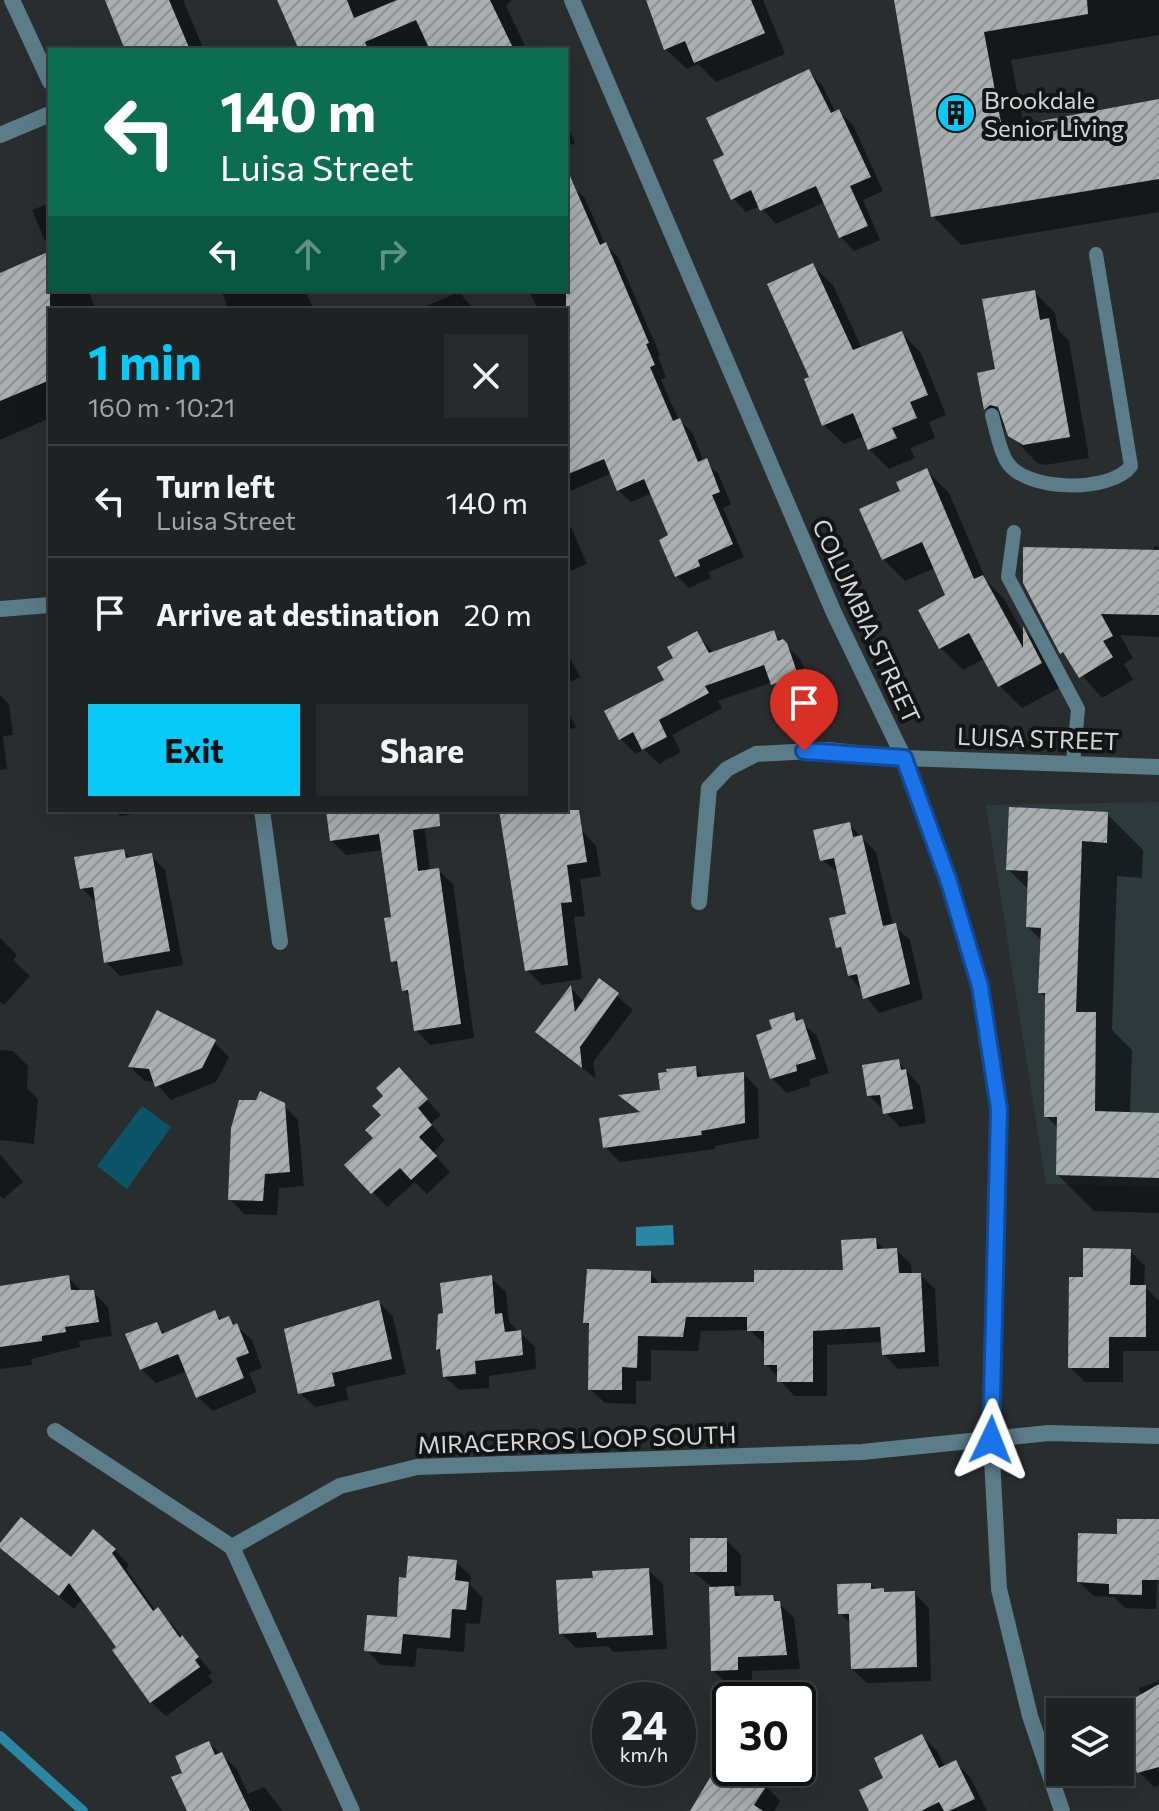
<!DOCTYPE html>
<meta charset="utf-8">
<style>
:root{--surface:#1f2222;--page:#272a2a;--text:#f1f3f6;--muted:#a1a4a5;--line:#3c3f40;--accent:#06cbf9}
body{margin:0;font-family:Commissioner,sans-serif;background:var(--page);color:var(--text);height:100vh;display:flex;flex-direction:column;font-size:30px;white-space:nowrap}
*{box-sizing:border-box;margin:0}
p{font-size:26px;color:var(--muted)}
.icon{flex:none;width:44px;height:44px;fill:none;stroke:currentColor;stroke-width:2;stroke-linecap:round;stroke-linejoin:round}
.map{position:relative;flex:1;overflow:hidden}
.side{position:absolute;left:48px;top:308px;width:520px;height:504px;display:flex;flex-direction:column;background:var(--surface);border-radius:0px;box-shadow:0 8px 32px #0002,0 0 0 2px var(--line)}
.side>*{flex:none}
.banner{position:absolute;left:48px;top:48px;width:520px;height:244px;border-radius:0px;box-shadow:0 8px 32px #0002,0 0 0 2px var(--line);background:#0b6e4f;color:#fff;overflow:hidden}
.buttons{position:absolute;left:1046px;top:1698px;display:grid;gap:16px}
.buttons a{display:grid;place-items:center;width:88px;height:88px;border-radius:0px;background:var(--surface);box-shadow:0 8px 32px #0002,0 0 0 2px var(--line);font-size:40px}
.speed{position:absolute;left:592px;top:1682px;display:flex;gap:16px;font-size:40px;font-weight:700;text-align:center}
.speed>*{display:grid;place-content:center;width:104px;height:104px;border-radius:50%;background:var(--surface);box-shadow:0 8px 32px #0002,0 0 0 2px var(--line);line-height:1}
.speed small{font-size:20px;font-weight:400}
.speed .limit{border:4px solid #111;border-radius:12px;background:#fff;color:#111}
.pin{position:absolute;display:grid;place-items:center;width:68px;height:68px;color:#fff;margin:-82px -34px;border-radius:50% 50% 50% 0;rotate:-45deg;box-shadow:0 0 8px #0007}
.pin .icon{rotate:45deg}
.me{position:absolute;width:88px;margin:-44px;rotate:2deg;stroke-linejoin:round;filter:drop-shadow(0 0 6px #0008)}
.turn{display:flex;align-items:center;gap:28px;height:168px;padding:0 40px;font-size:36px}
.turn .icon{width:104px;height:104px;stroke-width:2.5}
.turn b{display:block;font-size:56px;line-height:68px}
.lanes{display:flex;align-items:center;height:76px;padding:0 40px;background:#0003;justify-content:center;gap:40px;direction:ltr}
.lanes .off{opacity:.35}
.round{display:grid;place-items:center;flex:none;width:84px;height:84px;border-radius:0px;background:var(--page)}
.headline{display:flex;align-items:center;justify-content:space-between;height:136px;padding:0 40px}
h1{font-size:48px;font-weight:700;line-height:60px;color:var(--accent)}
.cta{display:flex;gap:16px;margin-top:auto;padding:16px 40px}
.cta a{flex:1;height:92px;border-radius:0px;background:var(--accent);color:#111;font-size:32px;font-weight:700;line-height:92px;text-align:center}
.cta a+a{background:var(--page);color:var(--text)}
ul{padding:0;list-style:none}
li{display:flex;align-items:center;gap:24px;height:112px;padding:0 40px;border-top:2px solid var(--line)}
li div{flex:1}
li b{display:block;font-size:30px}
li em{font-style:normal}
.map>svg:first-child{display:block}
</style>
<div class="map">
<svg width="1159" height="1811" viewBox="0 0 1159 1811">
<defs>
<pattern id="building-hatch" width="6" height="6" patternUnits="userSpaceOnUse" patternTransform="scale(2)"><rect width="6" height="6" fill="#a9aeaf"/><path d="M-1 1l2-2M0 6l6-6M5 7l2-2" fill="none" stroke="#8f9293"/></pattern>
</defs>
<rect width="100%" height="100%" fill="#292d2e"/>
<polygon fill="#2e393c" points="1159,802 1159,1186 1046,1184 986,805"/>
<polygon fill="#0c5569" points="142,1106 171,1127 127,1189 97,1166"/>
<polygon fill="#2a87a3" points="673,1225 674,1245 636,1246 636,1227"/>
<g fill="#0007">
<polygon points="108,0 183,0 204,50 130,50"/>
<polygon points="279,0 512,0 506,6 527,50 296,50 300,48"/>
<polygon points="648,0 763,0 785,54 716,82 698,64 687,69 666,49"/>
<polygon points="903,0 1159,0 1159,35 1011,60 1024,126 1159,101 1159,212 961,245 933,216"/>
<polygon points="809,72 822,85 836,113 839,112 853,125 883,191 863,200 880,240 854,251 841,237 825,202 776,224 760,206 746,212 733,198 727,156"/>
<polygon points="566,122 575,143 566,147"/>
<polygon points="566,184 584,197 605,244 618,257 660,355 658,357 666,377 661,380 679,420 692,432 704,462 718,473 731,504 723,508 744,557 709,572 711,578 689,588 677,576 671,536 652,493 631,502 618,490 612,473 566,493 566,310 538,310 529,290 566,290"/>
<polygon points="50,203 50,252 32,210"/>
<polygon points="50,253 50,290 88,290 96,310 50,310 50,418 0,440 0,276"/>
<polygon points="813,266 833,285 862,349 902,333 921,353 946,415 929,422 935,438 910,448 915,458 889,469 869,449 864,436 844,444 824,425 812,378"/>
<polygon points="221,290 305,290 314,310 229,310"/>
<polygon points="459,292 474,310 417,310"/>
<polygon points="1034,292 1055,313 1058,330 1069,341 1089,458 1045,465 1037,463 986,409 979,374 997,371"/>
<polygon points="927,471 949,493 986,580 1004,599 1025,636 1025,631 1044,650 1063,686 1022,708 1000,686 985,658 963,670 941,648 921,610 947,596 935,568 905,581 883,559 903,492"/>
<polygon points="566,516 587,564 566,573"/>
<polygon points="1154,546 1159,547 1159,637 1120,635 1133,658 1124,664 1133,680 1102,698 1062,652 1154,552"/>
<polygon points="773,632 801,660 812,690 788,698 773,682 718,701 722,708 672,735 681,752 659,764 644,749 636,754 621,739 607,712 667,681 676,658 696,633 714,653"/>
<polygon points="566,650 580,677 566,684"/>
<polygon points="0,695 9,704 13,735 3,736 7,769 0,770"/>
<polygon points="566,708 576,727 566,731"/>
<polygon points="114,810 163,810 120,816"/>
<polygon points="327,810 422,810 430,871 438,870 453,884 474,1038 430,1045 416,1030 411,997 404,990 401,969 393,961 394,919 384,850 346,855 331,840"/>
<polygon points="500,810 563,810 596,846 601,876 580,879 585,916 574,917 582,979 542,985 527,970"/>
<polygon points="1107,814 1143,850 1142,878 1117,876 1112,1030 1132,1050 1130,1114 1159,1115 1159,1213 1094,1211 1058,1175 1059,1129 1046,1116 1047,999 1040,992 1042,941 1028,927 1029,890 1008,869"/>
<polygon points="849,824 876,852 893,925 910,940 923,999 879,1013 849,975 845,954 838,947 849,915 840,874 822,860"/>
<polygon points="124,851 131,859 151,855 165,870 183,965 120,976 106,962 96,902 81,888"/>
<polygon points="0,938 17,955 13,960 30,976 4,1005 0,1002"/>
<polygon points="600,981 633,1010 593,1062 596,1079 538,1032 571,988 584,1002"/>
<polygon points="793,1015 817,1036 829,1073 809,1079 811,1085 787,1093 772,1078 774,1030"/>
<polygon points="214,1042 229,1057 216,1082 171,1100 155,1082 145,1081 130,1067"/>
<polygon points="0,1050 13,1051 28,1066 27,1088 38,1099 34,1144 0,1140"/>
<polygon points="898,1061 920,1086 926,1123 900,1127 869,1095"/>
<polygon points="695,1068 705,1078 744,1074 758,1089 759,1138 715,1146 715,1149 620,1162 605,1147 641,1113 623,1097 662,1092"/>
<polygon points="413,1085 441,1115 431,1124 445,1140 433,1153 450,1172 427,1194 415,1182 387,1207 347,1165 375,1138 383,1116"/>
<polygon points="283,1105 298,1120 304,1186 279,1188 277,1215 244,1214 230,1199"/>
<polygon points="0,1154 23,1182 3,1199 0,1195"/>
<polygon points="875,1240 885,1250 896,1250 911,1264 912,1275 920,1275 935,1289 939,1366 898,1369 884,1354 883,1342 827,1345 827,1396 794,1396 766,1364 766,1345 749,1330 701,1331 698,1351 651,1350 651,1381 636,1381 636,1404 605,1403 590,1389 591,1328 585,1322 650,1273 661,1285 756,1284 845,1272"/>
<polygon points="1130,1251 1145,1266 1144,1286 1159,1301 1159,1351 1123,1351 1123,1382 1085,1382 1070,1367 1085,1279"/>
<polygon points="68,1277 82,1292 93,1292 108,1307 112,1336 79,1341 80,1347 31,1359 32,1365 0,1369 0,1303"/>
<polygon points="491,1278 506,1292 509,1322 535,1347 536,1369 489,1376 489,1388 459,1390 444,1376 442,1354 438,1349"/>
<polygon points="379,1302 393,1317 406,1374 346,1387 348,1400 315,1407 300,1393"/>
<polygon points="215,1313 223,1320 228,1318 252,1340 262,1368 249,1373 257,1392 213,1411 198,1397 187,1371 156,1383 141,1369 156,1324 166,1334"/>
<polygon points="1159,1521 1156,1609 1125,1608 1114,1597 1094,1596 1079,1582 1119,1536"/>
<polygon points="726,1540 741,1555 741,1586 731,1586 743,1598 772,1597 794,1618 800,1669 752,1671 752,1684 728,1685 713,1670 711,1586 692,1571"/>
<polygon points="0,1546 71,1560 115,1550 129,1565 126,1569 156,1611 172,1624 212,1673 208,1676 213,1682 166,1716 151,1702 119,1648 83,1598 74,1609"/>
<polygon points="456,1562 471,1576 470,1585 483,1598 480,1624 466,1623 464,1652 417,1648 415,1667 381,1665 366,1650 399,1619 408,1580"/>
<polygon points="648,1570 663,1584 667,1649 613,1652 608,1646 576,1648 561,1633 595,1580"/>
<polygon points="870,1585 887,1594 914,1593 929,1608 931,1681 867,1683 852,1669 851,1624 840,1613"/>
<polygon points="1159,1681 1159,1785 1154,1787 1139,1772 1142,1696 1139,1688"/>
<polygon points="922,1736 937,1751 945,1767 955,1762 970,1777 987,1811 872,1811 886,1779"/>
<polygon points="209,1743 237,1769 248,1794 264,1787 283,1811 191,1811 185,1774"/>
<polygon points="735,1768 766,1786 780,1801 774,1811 694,1811 723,1787"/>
</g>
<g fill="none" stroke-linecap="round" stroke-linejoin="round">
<polyline stroke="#2a87a3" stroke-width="10" points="0,1736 83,1811"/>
</g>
<g fill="url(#building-hatch)">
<polygon points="105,0 169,0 190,50 125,50"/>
<polygon points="277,0 347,0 354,18 397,0 490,0 514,50 430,50 416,20 365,42 368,50 299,50"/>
<polygon points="646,0 751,0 765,33 694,63 685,41 664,50"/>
<polygon points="894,0 1087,0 1088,14 984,32 1002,128 1159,99 1159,179 931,217"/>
<polygon points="809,69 831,113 839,109 871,177 850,186 868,226 839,238 816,186 760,211 751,190 731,200 713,160 724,155 706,118"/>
<polygon points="566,167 600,245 606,242 649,343 646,344 655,365 650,367 673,421 680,418 698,462 707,458 720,492 712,495 733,544 698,560 700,566 675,577 659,540 668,535 644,479 617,491 604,459 566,475"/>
<polygon points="50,251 50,380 0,401 0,273"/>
<polygon points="813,263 853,350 902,331 928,395 910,402 917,418 892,428 897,438 868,450 853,413 822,426 804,379 809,377 767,284"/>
<polygon points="1035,290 1040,320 1049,318 1070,437 1023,445 1008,436 998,407 990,405 984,410 977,373 995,369 982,299"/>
<polygon points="927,468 974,579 983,575 1023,648 1023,626 1042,663 998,687 969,633 939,649 918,610 945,595 922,542 882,560 859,509 900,491 896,482"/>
<polygon points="1023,547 1159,550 1159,615 1101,614 1113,636 1103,641 1113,657 1079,678 1063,652 1060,654 1023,583"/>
<polygon points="774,630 778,641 783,639 787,643 798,675 771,685 764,665 705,686 709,693 659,720 667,737 642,750 633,732 619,740 604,711 664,680 657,667 673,658 667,647 697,631 709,653"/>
<polygon points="1009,807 1108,812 1107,843 1082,841 1076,1012 1096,1012 1095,1111 1159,1113 1159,1178 1056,1175 1057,1117 1044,1117 1045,993 1038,993 1041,928 1026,927 1028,871 1006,870"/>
<polygon points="326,810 439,810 440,826 413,830 418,871 439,868 461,1024 414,1031 408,990 402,991 397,961 391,962 384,918 391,917 379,834 330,841"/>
<polygon points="499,810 579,810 587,862 567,865 572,902 561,903 568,965 525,971"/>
<polygon points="850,822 853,837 862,835 883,926 896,923 910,984 863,999 857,974 848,976 841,947 836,948 829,918 846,914 834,858 820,861 813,830"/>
<polygon points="124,849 126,858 152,853 170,951 104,963 93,887 80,889 74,857"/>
<polygon points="599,978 619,993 580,1047 582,1068 535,1032 571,985 575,1012"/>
<polygon points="157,1010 216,1040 202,1068 155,1087 149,1069 128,1067"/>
<polygon points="794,1012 796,1021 803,1019 816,1059 796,1065 797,1071 770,1079 756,1035 772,1029 769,1020"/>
<polygon points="899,1059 901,1070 906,1069 913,1109 883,1114 880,1095 867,1096 862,1065"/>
<polygon points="696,1066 697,1077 744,1072 745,1123 701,1131 702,1135 603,1148 599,1118 640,1112 618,1095 660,1090 658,1073 667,1072 666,1069"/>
<polygon points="399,1067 428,1099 418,1108 432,1125 419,1137 437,1156 411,1180 400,1168 371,1194 344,1165 373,1138 365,1130 381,1115 372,1106 383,1096 376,1088"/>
<polygon points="260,1091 285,1103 290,1172 265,1174 263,1201 228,1200 231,1128 239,1100 256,1100"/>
<polygon points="876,1238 877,1249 897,1248 899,1273 921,1273 925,1352 882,1355 880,1327 813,1331 813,1382 777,1382 777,1365 764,1365 764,1331 747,1331 747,1317 686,1317 683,1337 638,1336 637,1368 622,1367 622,1390 588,1390 589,1323 583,1323 587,1269 651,1271 651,1283 754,1282 754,1270 843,1270 841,1240"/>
<polygon points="1083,1248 1131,1249 1130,1285 1146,1285 1146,1337 1109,1337 1109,1368 1068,1368 1069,1277 1083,1277"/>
<polygon points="69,1275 71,1290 94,1290 99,1322 65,1327 66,1332 42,1336 42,1341 0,1347 0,1286"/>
<polygon points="492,1275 495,1314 502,1313 505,1332 521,1330 523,1355 475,1361 476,1374 443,1377 440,1349 436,1350 438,1314 443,1313 440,1283"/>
<polygon points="379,1300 392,1359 332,1373 335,1386 298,1394 284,1329"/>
<polygon points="215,1310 219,1320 229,1316 233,1325 237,1323 249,1353 236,1358 244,1378 196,1398 178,1354 140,1370 125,1334 157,1322 162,1334"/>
<polygon points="21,1517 71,1557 93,1529 116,1549 112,1553 153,1611 158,1607 180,1638 182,1635 199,1657 195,1660 200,1667 150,1703 112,1650 116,1647 69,1583 59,1596 0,1548 0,1543"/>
<polygon points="1117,1519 1159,1519 1159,1580 1142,1580 1142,1595 1109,1594 1109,1584 1077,1582 1078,1533 1117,1534"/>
<rect x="690" y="1538" width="37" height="34"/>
<polygon points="408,1556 457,1560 455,1580 469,1582 466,1610 452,1609 450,1638 403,1634 401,1654 364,1651 367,1615 397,1617 399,1577 406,1578"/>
<polygon points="649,1568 653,1635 597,1638 596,1632 559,1634 556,1580 593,1578 592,1571"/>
<polygon points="871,1583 871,1589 884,1588 884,1592 915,1591 917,1667 851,1669 849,1614 838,1614 837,1584"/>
<polygon points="734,1586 735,1596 773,1595 774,1601 780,1601 787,1655 738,1657 738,1670 711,1671 709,1587"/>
<polygon points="1159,1684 1159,1767 1137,1773 1117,1708"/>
<polygon points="922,1734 939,1768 956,1760 975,1799 949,1811 944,1811 939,1802 921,1811 869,1811 859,1790 883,1778 874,1758"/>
<polygon points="209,1741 215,1755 222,1752 250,1811 187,1811 171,1777 182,1773 175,1756"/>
<polygon points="732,1768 740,1768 767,1785 754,1805 763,1811 690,1811 711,1776 722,1784"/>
</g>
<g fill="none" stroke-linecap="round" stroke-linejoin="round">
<g stroke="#5b7c89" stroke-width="14">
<path d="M 992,415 C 996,429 999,449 1007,462 C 1026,492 1111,493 1131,466 L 1096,254"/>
<polyline points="1014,532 1008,577 1078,709 1073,764"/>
</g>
<g stroke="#5b7c89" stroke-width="16">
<polyline points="12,0 50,82"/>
<polyline points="572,0 834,613 904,758 949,882 980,986 999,1109 991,1440 999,1589 1030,1716 1062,1811"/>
<polyline points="0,135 50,114"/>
<polyline points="0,609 50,605"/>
<polyline points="262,810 280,942"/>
<polyline points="699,902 709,788 727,769 756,754 828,750 904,758 1159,767"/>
<polyline points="55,1431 232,1547"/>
<polyline points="232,1547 340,1486 417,1467 862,1452 1049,1433 1159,1436"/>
<polyline points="232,1547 352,1811"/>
</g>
</g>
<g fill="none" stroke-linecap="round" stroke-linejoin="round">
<g stroke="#114b97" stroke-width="20">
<polyline id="route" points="804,751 904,758 949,882 980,986 999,1109 991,1440"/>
</g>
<use href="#route" stroke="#1a73e8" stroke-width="14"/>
</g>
<defs>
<g id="building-disc" transform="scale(2)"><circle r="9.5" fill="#06cbf9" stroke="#131515"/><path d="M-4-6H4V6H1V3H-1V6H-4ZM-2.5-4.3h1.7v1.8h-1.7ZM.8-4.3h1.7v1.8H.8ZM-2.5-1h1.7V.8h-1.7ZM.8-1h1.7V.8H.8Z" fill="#111"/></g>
</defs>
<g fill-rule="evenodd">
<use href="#building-disc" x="956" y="113"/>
</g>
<g text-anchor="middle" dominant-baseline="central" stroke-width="8" stroke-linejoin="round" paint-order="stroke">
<g font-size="24" fill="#d4d6d7" stroke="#131515" text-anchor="start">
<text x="984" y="99">Brookdale<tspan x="984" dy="28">Senior Living</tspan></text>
</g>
<g font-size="24" fill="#d4d6d7" stroke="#131515">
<text transform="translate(867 621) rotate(65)">COLUMBIA STREET</text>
<text transform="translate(1038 738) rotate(2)">LUISA STREET</text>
<text transform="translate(577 1439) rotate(-2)">MIRACERROS LOOP SOUTH</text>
</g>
</g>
</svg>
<div class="buttons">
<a><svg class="icon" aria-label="layers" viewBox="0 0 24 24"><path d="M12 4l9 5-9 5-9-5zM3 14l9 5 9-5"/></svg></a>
</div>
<div class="speed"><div>24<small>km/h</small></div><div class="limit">30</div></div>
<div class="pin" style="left:804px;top:751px;background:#d93025"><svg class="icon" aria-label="arrive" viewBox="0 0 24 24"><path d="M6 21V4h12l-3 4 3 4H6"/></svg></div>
<svg class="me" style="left:991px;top:1440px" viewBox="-20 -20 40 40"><path d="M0-17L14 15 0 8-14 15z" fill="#1a73e8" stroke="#fff" stroke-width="4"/></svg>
<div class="banner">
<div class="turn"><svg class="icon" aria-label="left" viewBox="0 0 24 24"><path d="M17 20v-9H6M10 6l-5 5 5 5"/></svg><div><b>140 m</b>Luisa Street</div></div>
<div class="lanes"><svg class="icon" aria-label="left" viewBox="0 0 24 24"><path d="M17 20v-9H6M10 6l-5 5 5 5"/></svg><svg class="icon off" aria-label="ahead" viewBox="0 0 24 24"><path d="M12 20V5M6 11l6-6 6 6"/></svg><svg class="icon off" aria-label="right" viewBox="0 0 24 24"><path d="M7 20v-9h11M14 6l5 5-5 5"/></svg></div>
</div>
<section class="side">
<div class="headline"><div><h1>1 min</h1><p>160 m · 10:21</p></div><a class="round"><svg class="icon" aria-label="close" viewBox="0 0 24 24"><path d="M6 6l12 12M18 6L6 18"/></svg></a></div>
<ul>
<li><svg class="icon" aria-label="left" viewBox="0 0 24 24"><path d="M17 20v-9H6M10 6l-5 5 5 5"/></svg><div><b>Turn left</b><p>Luisa Street</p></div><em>140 m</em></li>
<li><svg class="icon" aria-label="arrive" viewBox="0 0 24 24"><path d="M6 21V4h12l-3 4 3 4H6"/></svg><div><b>Arrive at destination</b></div><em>20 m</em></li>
</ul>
<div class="cta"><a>Exit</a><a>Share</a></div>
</section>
</div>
